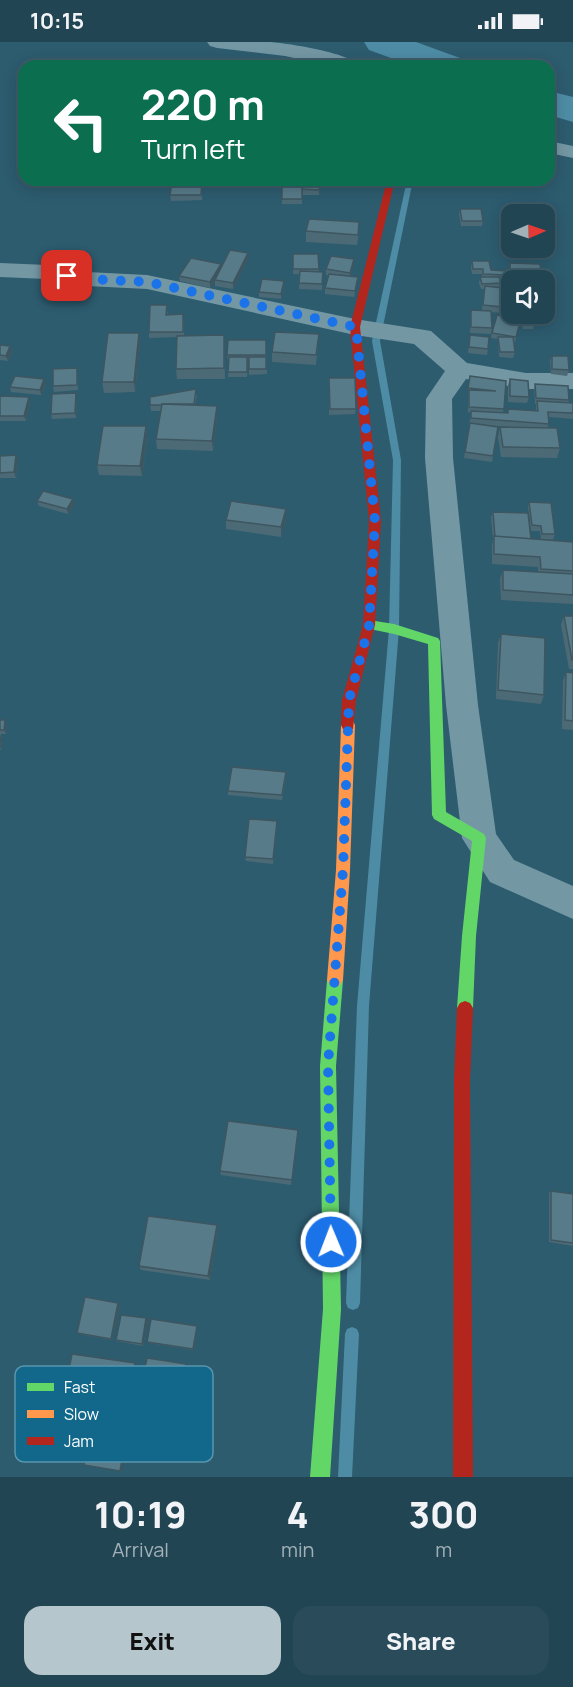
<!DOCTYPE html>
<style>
:root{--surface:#224553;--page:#2a4c5a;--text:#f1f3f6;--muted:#a2b1b8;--line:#3f5d6a;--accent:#b6c6cd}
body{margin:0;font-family:Manrope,sans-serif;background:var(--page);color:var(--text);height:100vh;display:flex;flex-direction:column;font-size:22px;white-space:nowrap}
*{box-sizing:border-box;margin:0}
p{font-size:20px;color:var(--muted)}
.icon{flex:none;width:33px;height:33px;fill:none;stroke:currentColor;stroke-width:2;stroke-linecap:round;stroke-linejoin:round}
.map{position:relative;height:1435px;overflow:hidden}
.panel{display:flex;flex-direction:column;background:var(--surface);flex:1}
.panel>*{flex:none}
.top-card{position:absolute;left:18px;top:18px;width:537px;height:126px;border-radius:18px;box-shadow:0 3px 15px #0003,0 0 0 2px var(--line);background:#0b6e4f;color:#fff;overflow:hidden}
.needle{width:39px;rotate:88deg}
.fabs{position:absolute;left:501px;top:162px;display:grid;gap:12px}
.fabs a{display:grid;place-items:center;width:54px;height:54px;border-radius:12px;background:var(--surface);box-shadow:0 3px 15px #0003,0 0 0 2px var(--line);font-size:30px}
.pin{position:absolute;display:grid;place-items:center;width:51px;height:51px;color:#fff;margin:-26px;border-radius:12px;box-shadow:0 3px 9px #0006}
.me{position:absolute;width:66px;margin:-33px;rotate:359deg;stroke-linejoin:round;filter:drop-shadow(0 0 4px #0008)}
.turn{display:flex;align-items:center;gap:21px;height:126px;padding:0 24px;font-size:27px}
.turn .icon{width:78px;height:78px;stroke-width:2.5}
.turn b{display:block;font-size:42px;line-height:51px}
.eta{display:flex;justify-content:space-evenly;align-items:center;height:102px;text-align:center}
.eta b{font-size:36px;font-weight:800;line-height:42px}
.action{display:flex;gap:12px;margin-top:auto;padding:12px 24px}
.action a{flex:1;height:69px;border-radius:18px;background:var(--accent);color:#111;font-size:24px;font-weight:800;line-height:69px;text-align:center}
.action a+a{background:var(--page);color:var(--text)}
.status{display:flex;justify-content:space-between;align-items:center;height:42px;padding:0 30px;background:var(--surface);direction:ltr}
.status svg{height:16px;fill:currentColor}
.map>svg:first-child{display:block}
</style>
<div class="status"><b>10:15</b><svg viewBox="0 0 49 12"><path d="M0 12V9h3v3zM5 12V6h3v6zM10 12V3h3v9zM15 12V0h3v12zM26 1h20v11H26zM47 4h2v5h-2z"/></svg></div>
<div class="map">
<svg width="573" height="1435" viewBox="0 0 573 1435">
<rect width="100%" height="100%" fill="#2d5c6f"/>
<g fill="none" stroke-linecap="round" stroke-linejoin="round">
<g fill="#4e8ca5" fill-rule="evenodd">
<polygon points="419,14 424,15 425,24 419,24"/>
<polygon points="407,138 413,138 380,299 401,418 399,587 369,964 360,1261 358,1266 353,1268 348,1266 346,1261 357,964 389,587 393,418 372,299"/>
<polygon points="352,1285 357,1287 359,1292 352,1435 338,1435 345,1292 347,1287"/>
</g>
<g fill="#4e8ca5" fill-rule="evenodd">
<polygon points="364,0 416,0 460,16 465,24 413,24 369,8"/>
<polygon points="549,49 573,55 573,80 549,73"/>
</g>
<g fill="#7497a4" fill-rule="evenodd">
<path d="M 207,0 C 228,0 249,0 269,0 C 287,1 351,11 360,24 L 331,24 L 285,14 L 217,6 L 210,4 Z"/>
<polygon points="549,99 573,104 573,116 549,111"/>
<polygon points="0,221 47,223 87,230 147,233 355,277 431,289 467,321 526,331 573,331 573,347 526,347 466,337 452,357 453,416 478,663 496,792 514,818 573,844 573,877 490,840 462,796 446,663 425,416 426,357 445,329 414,302 355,293 147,247 87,244 47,237 0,235"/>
</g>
<g fill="#63d668" fill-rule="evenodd">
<polygon points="369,578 394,582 438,596 440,599 446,770 484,792 486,796 476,894 473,966 470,971 465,973 460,971 457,966 462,894 472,799 434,777 432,773 428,602 394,592 365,586 363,583"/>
<polygon points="335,931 340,933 343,938 336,1024 341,1267 330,1435 310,1435 323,1267 320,1024 327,938 330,933"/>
</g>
<polygon fill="#ff974d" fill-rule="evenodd" points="348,678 353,679 355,683 350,828 343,938 340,943 335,945 330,943 327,938 336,828 341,683 343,679"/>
<g fill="#b3261e" fill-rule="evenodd">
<polygon points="387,138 395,138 360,285 381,479 375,583 356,658 353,687 343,687 341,683 342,658 363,583 369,479 350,285"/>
<polygon points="465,959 470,961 473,966 470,1038 473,1435 453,1435 454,1038 457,966 460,961"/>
</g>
</g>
<g fill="#4c6a76">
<polygon points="303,138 320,139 319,153 302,153"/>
<polygon points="202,140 202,158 171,159 170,153"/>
<rect x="282" y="145" width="20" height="17"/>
<polygon points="460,167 483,179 482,184 461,184 459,172"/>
<polygon points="306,189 359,190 357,203 306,200"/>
<polygon points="293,212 318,212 319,230 323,230 322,248 299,247 300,232 293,232"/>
<polygon points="248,217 233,247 215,244 215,238 210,246 180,239 179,234 221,222 221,225"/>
<polygon points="354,217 354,223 350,234 358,235 354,255 325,252 325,246 328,233 326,233 326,227"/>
<polygon points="472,219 491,228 507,233 506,239 500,239 501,241 500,246 512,247 512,272 514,272 491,270 492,286 491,292 470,291 471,268 482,268 484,247 481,247 479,241 480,235 482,235 482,232 472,232 471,225"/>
<polygon points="510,221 512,238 512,246 510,246 509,226"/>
<polygon points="284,245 281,257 259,255 259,250"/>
<polygon points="168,269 167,273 184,278 184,294 224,293 225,337 177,337 176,327 177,295 149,296 149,290"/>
<polygon points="520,272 535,272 534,274 532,274 534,281 533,287 523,287 521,278 515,300 514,300 515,310 513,316 499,315 498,297 491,296 492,291 521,277"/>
<polygon points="139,291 140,301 135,350 104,351 102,340"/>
<polygon points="319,292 316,323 272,320 272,310"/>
<polygon points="470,293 488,307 487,313 468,311"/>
<polygon points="266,298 267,332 249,333 249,319 248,319 247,335 228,335 229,319 228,319 227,313"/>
<polygon points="0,303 12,310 8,319 0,318"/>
<polygon points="552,314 569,328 567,334 551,332 550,319"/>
<polygon points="77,326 78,348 54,350 53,344"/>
<polygon points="470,334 506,339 503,371 508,371 508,367 536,369 536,362 535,362 534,347 535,342 569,358 568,361 573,361 573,377 549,375 548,386 560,406 557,416 501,415 498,395 500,385 522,386 483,383 498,385 492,420 464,416 471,371 468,370 468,351"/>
<polygon points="329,336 356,367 355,372 329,373"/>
<polygon points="510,337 529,355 527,361 508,360 508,343"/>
<polygon points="46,342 41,353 11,350 10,345"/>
<polygon points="197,353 195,363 217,374 213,409 157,407 156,397 161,369 151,369 150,363"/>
<polygon points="0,354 30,360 26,379 0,379"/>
<polygon points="77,356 76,376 52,377 51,372"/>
<polygon points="146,384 147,394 142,434 99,433 97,423"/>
<polygon points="16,413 18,418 16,436 0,436 0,414"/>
<polygon points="73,457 74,463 68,472 39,464 37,459"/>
<polygon points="529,460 555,492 553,498 541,497 540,489 531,489 528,465"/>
<polygon points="493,470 531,497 573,500 573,562 501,558 500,537 503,528 538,530 538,525 492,522 492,504 493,497 491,475"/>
<polygon points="286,477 281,495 226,487 226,478"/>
<polygon points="564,574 573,574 573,627 569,627 561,583"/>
<polygon points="501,592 544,653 541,662 496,657 498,601"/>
<polygon points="566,630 573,631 573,688 562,687 563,639"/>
<polygon points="0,678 5,678 7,683 6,692 1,692 2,697 1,708 0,708"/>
<polygon points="286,734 282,758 228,753 228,749"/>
<polygon points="277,784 273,822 246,819 245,815"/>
<polygon points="298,1088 291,1143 221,1133 220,1129"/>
<polygon points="551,1149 573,1152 573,1204 549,1200 549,1151"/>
<polygon points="218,1187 210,1238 141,1228 139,1224"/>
<polygon points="120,1263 112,1298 79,1292 77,1291"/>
<polygon points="148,1278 143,1304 117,1299 116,1298"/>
<polygon points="197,1284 197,1285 194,1308 148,1301 147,1300"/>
<polygon points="136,1322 131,1353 66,1342"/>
</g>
<g fill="#3e5660">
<polygon points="248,211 248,217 233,247 233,241"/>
<polygon points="354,217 354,223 349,236 350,231"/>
<polygon points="221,222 222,228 210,246 210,240"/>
<polygon points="284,239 284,245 281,257 281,252"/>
<polygon points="139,291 140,301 135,350 134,340"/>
<polygon points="10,304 12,310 8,319 6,314"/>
<polygon points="44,337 46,342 41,353 40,348"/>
<polygon points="76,351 77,356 76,376 75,371"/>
<polygon points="29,355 30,360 26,379 24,374"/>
<polygon points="217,364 217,374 213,409 212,399"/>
<polygon points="146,384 147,394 142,434 140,424"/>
<polygon points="16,413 18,418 16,436 14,430"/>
<polygon points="73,457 74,463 68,472 67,467"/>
<polygon points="286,467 286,477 281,495 281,485"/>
<polygon points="5,678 7,683 6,692 4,688"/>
<polygon points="0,692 2,697 1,708 0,705"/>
<polygon points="217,1183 218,1187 210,1238 208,1234"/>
<polygon points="118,1261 120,1263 112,1298 111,1297"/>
<polygon points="146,1276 148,1278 143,1304 142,1302"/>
<polygon points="197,1284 197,1285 194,1308 193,1307"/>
<polygon points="135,1321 136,1322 131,1353 130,1352"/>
<polygon points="186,1322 186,1323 181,1353 180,1352"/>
<polygon points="131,1362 133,1363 122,1429 120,1429"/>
</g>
<g fill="#587b89" stroke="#3e5660" stroke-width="1.5">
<polygon points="303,138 320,139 319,148 302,147"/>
<polygon points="202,140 201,153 170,153 172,141"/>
<rect x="282" y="145" width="20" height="12"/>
<polygon points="460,167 481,167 483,179 462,179"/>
<polygon points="309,177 359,180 358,193 306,189"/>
<polygon points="230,208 248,211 233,241 215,238"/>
<polygon points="293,212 318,212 319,227 293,227"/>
<polygon points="331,214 354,217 350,231 326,227"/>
<polygon points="191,216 221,222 210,240 179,234"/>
<polygon points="472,219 489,219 491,228 507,229 507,233 483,232 483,227 473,227"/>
<polygon points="510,221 540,222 542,238 512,238 511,241"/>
<polygon points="300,229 323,230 322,242 299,241"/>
<polygon points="329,232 358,235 355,249 325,246"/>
<polygon points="480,235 499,235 501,241 482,242"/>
<polygon points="262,237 284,239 281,252 259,250"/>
<polygon points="485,244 512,247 512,266 483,263"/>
<polygon points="150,263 167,263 166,273 183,272 183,290 149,290"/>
<polygon points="471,268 491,269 492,286 471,285"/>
<polygon points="522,272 531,272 534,281 524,282"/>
<polygon points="497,273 521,277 516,295 492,291"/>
<polygon points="275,290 319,292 316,313 272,310"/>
<polygon points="108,291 139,291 134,340 102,340"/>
<polygon points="224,293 224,326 176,327 177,294"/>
<polygon points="470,293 489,295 488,307 469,305"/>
<polygon points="498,295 513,295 515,310 500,310"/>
<polygon points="228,298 266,298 266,313 227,313"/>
<polygon points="0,303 10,304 6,314 0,313"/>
<polygon points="552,314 568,314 569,328 552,327"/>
<polygon points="229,315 247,315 247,330 228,330"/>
<rect x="249" y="315" width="17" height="12"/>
<polygon points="77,326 77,343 53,344 53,327"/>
<polygon points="15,334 44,337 40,348 10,345"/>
<polygon points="470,334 506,339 504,367 469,365 469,348 496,349 468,346"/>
<polygon points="329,336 355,336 356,367 330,367"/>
<polygon points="510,337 528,339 529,355 510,354"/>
<polygon points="535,342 568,344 569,358 536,356"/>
<polygon points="196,347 194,362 162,362 162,363 150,363 150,355"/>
<polygon points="76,351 75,371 51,372 52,352"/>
<polygon points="0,354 29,355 24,374 0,374"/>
<polygon points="537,359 573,361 573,371 548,370 549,382 471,376 471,369 508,371 508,367 538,369"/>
<polygon points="162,362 217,364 212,399 156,397"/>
<polygon points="470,381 498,385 493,414 465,410"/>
<polygon points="103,384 146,384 140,424 97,423"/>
<polygon points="500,385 557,386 560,406 503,405"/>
<polygon points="16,413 14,430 0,431 0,414"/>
<polygon points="43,449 73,457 67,467 37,459"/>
<polygon points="231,459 286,467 281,485 226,478"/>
<polygon points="529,460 551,461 555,492 542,492 541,484 532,483"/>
<polygon points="493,470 528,471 531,497 495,495"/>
<polygon points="494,494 573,500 573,529 541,527 540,515 494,512"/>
<polygon points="503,528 573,532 573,553 503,548"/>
<polygon points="564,574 573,574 573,618 572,618"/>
<polygon points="501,592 545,596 544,653 498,648"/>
<polygon points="566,630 573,631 573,679 565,678"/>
<polygon points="0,678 5,678 4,688 0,688"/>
<polygon points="232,725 286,730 282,753 228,749"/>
<polygon points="249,777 277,779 273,817 245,815"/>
<polygon points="228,1079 298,1088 292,1138 220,1129"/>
<polygon points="551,1149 573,1152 573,1201 551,1198"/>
<polygon points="148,1174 217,1183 208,1234 139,1224"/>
<polygon points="85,1255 118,1261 111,1297 77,1291"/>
<polygon points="121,1273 146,1276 142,1302 116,1298"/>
<polygon points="151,1277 197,1284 193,1307 147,1300"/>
<polygon points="72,1312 135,1321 130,1352 66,1342"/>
<polygon points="147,1316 186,1322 180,1352 141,1346"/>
<polygon points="96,1357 131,1362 120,1429 84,1423"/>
</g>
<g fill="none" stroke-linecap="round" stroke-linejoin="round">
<polyline stroke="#1a73e8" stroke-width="10" stroke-dasharray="0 18" points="67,234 87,237 147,240 356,285 375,479 369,584 349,658 343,828 328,1023 331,1200"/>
</g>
<rect x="15" y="1324" width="198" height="96" rx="9" fill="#11688b" stroke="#5895ae" stroke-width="1.5"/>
<rect x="27" y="1341" width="27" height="8" fill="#63d668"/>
<rect x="27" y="1368" width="27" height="8" fill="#ff974d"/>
<rect x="27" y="1395" width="27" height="8" fill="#b3261e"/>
<g font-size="16" fill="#fff">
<text x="64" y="1351">Fast</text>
<text x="64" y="1378">Slow</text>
<text x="64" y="1405">Jam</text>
</g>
</svg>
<div class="fabs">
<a><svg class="needle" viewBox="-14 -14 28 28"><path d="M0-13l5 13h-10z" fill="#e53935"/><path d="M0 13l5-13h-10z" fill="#a2b1b8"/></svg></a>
<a><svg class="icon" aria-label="sound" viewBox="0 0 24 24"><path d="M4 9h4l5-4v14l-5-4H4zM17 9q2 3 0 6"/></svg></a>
</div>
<div class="pin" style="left:67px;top:234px;background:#d93025"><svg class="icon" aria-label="arrive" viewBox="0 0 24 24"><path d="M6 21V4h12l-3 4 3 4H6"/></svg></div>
<svg class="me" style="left:331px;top:1200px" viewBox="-20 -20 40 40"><circle r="17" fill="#1a73e8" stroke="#fff" stroke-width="3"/><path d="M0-11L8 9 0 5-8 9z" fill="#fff"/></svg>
<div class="top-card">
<div class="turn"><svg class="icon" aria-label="left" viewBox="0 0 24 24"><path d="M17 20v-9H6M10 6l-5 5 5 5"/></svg><div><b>220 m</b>Turn left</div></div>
</div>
</div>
<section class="panel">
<div class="eta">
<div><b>10:19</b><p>Arrival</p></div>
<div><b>4</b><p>min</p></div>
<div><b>300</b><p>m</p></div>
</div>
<div class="action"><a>Exit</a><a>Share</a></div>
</section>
